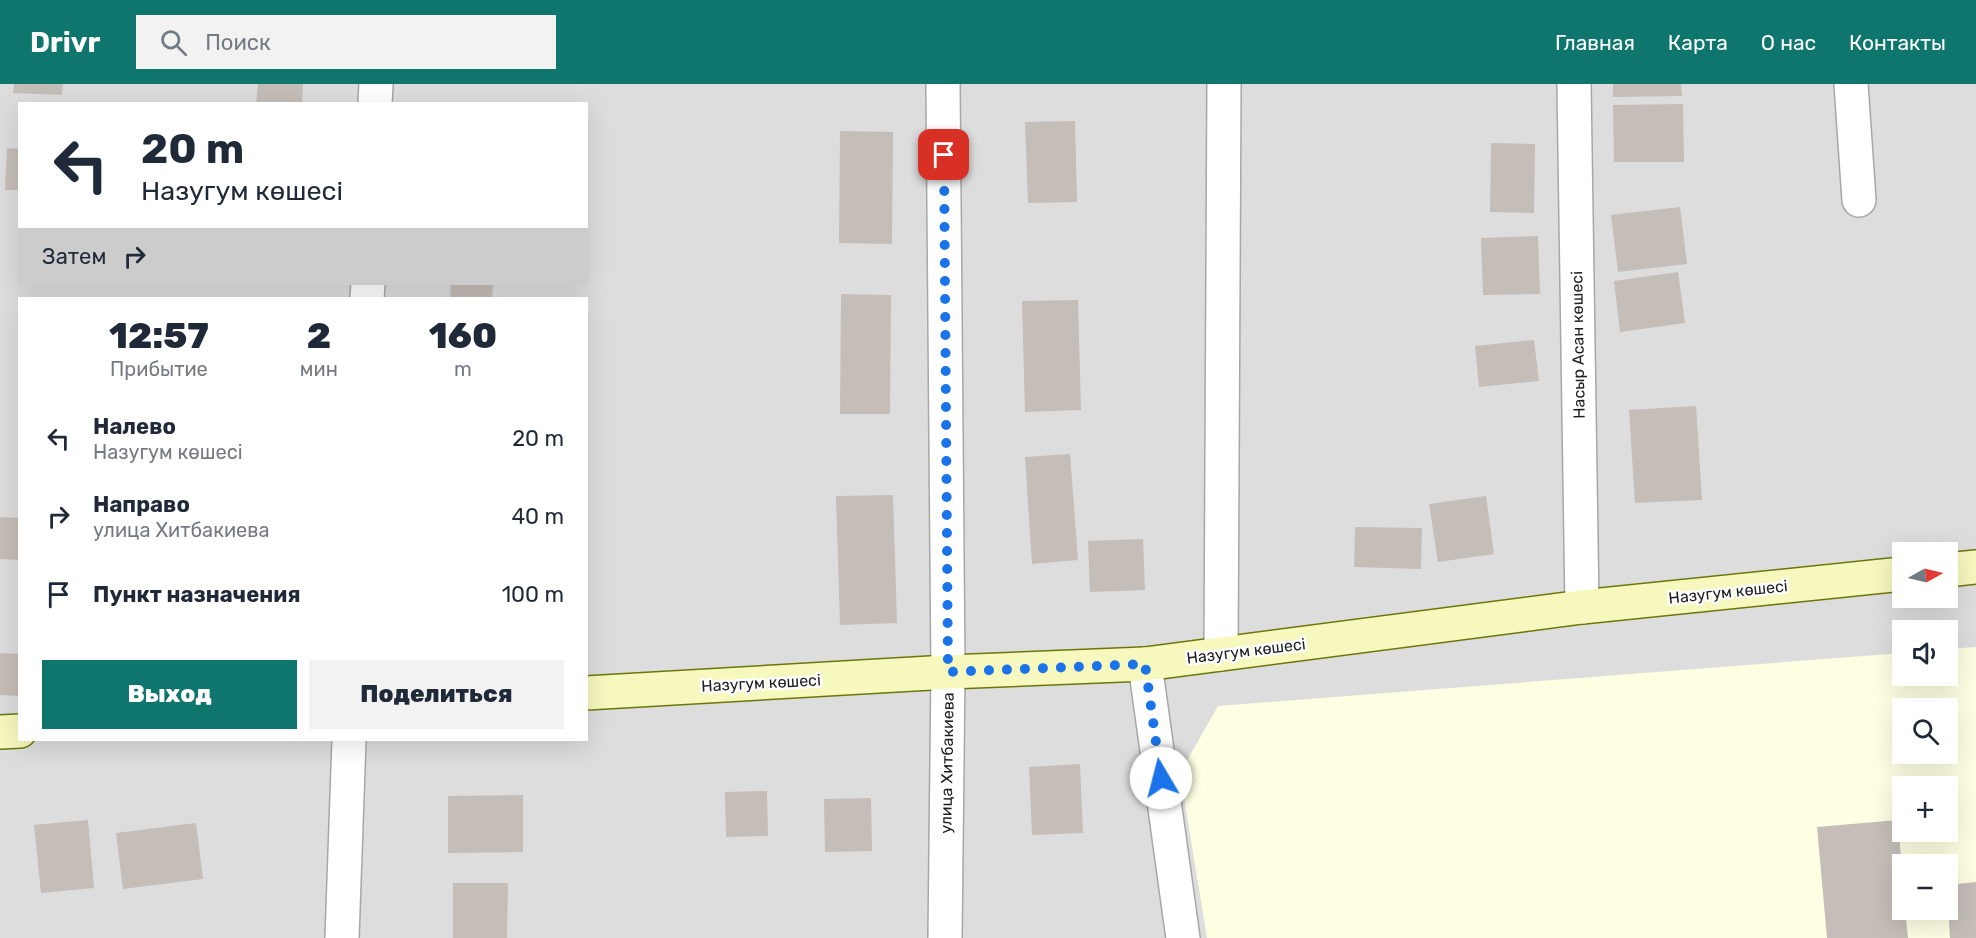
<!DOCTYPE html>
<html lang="ru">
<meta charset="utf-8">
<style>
:root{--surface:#fff;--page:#f2f2f3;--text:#1f2937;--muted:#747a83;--accent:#0f766e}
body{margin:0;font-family:Rubik,sans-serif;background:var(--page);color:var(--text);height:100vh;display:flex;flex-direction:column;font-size:22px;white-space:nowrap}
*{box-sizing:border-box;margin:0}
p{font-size:20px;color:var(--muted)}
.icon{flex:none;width:33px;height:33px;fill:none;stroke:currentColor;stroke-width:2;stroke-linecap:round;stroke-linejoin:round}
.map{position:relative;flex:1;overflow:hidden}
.panel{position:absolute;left:18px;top:213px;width:570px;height:444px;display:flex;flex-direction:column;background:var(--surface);border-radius:0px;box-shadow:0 6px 24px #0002}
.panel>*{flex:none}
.top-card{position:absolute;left:18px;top:18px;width:570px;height:183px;border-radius:0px;box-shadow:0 6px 24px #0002;background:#fff;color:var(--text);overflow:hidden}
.needle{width:39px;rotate:82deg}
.fabs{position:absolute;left:1892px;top:458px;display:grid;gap:12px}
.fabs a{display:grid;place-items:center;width:66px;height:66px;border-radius:0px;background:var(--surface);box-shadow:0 6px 24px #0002;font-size:30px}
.pin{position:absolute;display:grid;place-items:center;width:51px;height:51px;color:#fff;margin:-26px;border-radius:12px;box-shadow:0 3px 9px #0006}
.me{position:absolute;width:66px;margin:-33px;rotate:352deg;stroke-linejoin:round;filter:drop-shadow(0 0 4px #0008)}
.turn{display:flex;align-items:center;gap:21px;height:126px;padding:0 24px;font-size:27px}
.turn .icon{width:78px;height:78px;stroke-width:2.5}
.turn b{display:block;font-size:42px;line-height:51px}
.then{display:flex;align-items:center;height:57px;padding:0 24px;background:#0003;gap:12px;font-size:22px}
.eta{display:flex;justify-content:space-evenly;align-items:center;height:102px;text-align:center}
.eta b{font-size:36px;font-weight:800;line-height:42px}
.action{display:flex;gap:12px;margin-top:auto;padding:12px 24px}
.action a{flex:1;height:69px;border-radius:0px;background:var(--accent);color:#fff;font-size:24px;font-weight:800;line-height:69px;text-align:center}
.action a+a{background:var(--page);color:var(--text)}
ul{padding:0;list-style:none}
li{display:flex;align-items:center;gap:18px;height:78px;padding:0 24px}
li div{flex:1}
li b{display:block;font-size:22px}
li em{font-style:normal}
header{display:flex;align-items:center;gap:36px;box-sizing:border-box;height:84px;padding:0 30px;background:var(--accent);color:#fff}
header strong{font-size:28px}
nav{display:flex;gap:33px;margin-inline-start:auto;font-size:21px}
.search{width:420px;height:54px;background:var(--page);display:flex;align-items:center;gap:15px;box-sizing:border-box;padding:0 21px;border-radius:0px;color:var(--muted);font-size:22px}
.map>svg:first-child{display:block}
</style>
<header>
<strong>Drivr</strong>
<div class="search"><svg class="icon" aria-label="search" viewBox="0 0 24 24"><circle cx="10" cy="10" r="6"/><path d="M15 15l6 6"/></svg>Поиск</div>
<nav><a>Главная</a><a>Карта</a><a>О нас</a><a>Контакты</a></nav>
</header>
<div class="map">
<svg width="1976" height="854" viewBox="0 0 1976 854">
<rect width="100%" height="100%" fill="#f1ede7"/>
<path fill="#deddde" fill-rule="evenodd" d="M 0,0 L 1976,0 L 1976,854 L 0,854 ZM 20,20 L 586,20 L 586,200 L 20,200 ZM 20,214 L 586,214 L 586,656 L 20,656 ZM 1902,468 L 1947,468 L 1947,513 L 1902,513 ZM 1902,546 L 1947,546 L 1947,591 L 1902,591 ZM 1902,624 L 1947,624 L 1947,669 L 1902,669 ZM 1902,702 L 1947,702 L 1947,747 L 1902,747 ZM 1902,780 L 1947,780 L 1947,825 L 1902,825 Z"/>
<path fill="#fefee3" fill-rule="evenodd" d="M 1976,563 L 1976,854 L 1207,854 L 1180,689 L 1218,622 L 1902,569 L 1902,591 L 1947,591 L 1947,565 ZM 1902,624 L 1947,624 L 1947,669 L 1902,669 ZM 1902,702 L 1947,702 L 1947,747 L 1902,747 ZM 1902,780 L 1947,780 L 1947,825 L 1902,825 Z"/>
<g fill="#c5bdb7">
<polygon points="14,0 63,0 62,11 13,9"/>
<polygon points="258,0 303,0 302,20 256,20"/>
<polygon points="1613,0 1681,0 1682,12 1613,13"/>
<polygon points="1683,20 1684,78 1614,78 1613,21"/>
<polygon points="1075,37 1077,118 1028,119 1025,38"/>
<polygon points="840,47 893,48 892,160 839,159"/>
<polygon points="1491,59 1535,60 1534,129 1490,128"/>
<polygon points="7,64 20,65 20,106 5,106"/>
<polygon points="1680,123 1687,180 1618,188 1611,131"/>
<polygon points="1538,152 1540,210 1483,211 1481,154"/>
<polygon points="1678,188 1685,239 1620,248 1614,197"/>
<polygon points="451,200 493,200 492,214 450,214"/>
<polygon points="841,210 891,211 890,330 840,330"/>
<polygon points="1078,216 1081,326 1025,328 1022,217"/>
<polygon points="1534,256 1539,297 1479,303 1475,262"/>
<polygon points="1696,322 1702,416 1635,419 1629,326"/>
<polygon points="1070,370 1078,476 1032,480 1025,373"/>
<polygon points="893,411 897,539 840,541 836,412"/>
<polygon points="1486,412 1494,470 1438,478 1429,420"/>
<polygon points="0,433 20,434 20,476 0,475"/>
<polygon points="1355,443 1422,444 1421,485 1354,483"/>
<polygon points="1143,455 1145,506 1090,508 1088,457"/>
<polygon points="0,569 20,570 20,612 0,611"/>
<polygon points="1080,680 1083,749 1032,751 1029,683"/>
<polygon points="767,707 768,752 726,753 725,708"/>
<polygon points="523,711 523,768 448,769 448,712"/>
<polygon points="871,714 872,767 825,768 824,715"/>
<polygon points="88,736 94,804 41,809 34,741"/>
<polygon points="1898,736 1902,787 1902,825 1905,825 1908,854 1827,854 1817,743"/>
<polygon points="196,739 203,795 123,805 116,749"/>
<polygon points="1976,798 1976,854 1950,854 1947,801"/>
<polygon points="453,799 508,799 507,854 453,854"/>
</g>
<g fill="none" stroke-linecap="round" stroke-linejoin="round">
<g stroke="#a7a7a7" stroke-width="36">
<g id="street">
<polyline points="943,0 948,588 945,854"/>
<polyline points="1574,0 1582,523"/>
<polyline points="1851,0 1859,116"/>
<polyline points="375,20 376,0"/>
<polyline points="367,214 368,200"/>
<polyline points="1221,570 1224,0"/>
<polyline points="1145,580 1183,854"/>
<polyline points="342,854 349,656"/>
</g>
</g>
<g stroke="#6c7708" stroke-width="36">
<g id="secondary">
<polyline points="1947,486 1976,483"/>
<polyline points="586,609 948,588 1145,580 1582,523 1902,490"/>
<polyline points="0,648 20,647"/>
</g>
</g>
<use href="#street" stroke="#fff" stroke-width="33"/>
<use href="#secondary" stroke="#f6f8be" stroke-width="33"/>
</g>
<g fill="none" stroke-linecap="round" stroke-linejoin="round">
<polyline stroke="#1a73e8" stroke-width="10" stroke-dasharray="0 18" points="944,71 948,588 1145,580 1161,694"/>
</g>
<g text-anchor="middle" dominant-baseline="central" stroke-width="5" stroke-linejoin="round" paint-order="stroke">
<g font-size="16" fill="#202020" stroke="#fff">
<text transform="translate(1578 261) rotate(-91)">Насыр Асан көшесі</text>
<text transform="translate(1728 508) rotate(-6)">Назугум көшесі</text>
<text transform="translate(1246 567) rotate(-7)">Назугум көшесі</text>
<text transform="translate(761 599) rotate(-3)">Назугум көшесі</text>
<text transform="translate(947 679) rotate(-89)">улица Хитбакиева</text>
</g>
</g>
</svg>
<div class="fabs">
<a><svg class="needle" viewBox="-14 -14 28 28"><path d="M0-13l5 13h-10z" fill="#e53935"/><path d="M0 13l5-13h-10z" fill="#747a83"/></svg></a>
<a><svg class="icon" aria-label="sound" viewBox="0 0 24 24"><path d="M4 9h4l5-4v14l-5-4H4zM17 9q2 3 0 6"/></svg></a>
<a><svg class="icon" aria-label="search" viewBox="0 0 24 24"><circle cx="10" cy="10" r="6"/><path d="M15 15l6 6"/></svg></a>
<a>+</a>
<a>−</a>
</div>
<div class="pin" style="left:944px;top:71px;background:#d93025"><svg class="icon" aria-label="arrive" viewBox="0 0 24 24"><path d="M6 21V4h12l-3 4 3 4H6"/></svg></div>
<svg class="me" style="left:1161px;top:694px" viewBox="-20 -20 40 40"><circle r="19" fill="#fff"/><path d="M0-13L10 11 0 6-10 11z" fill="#1a73e8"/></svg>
<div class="top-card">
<div class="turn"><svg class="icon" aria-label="left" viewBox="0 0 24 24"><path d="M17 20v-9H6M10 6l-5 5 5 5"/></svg><div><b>20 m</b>Назугум көшесі</div></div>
<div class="then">Затем<svg class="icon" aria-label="right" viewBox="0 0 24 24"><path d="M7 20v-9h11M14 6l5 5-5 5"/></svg></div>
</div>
<section class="panel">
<div class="eta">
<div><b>12:57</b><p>Прибытие</p></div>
<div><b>2</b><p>мин</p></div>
<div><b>160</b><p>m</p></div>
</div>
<ul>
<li><svg class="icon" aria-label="left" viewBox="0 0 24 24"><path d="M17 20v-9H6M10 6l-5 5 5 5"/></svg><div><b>Налево</b><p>Назугум көшесі</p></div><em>20 m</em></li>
<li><svg class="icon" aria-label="right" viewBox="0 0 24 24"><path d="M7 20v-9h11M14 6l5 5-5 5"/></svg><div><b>Направо</b><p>улица Хитбакиева</p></div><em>40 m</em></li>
<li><svg class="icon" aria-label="arrive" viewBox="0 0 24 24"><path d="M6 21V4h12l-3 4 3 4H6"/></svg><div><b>Пункт назначения</b></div><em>100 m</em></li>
</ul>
<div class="action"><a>Выход</a><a>Поделиться</a></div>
</section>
</div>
